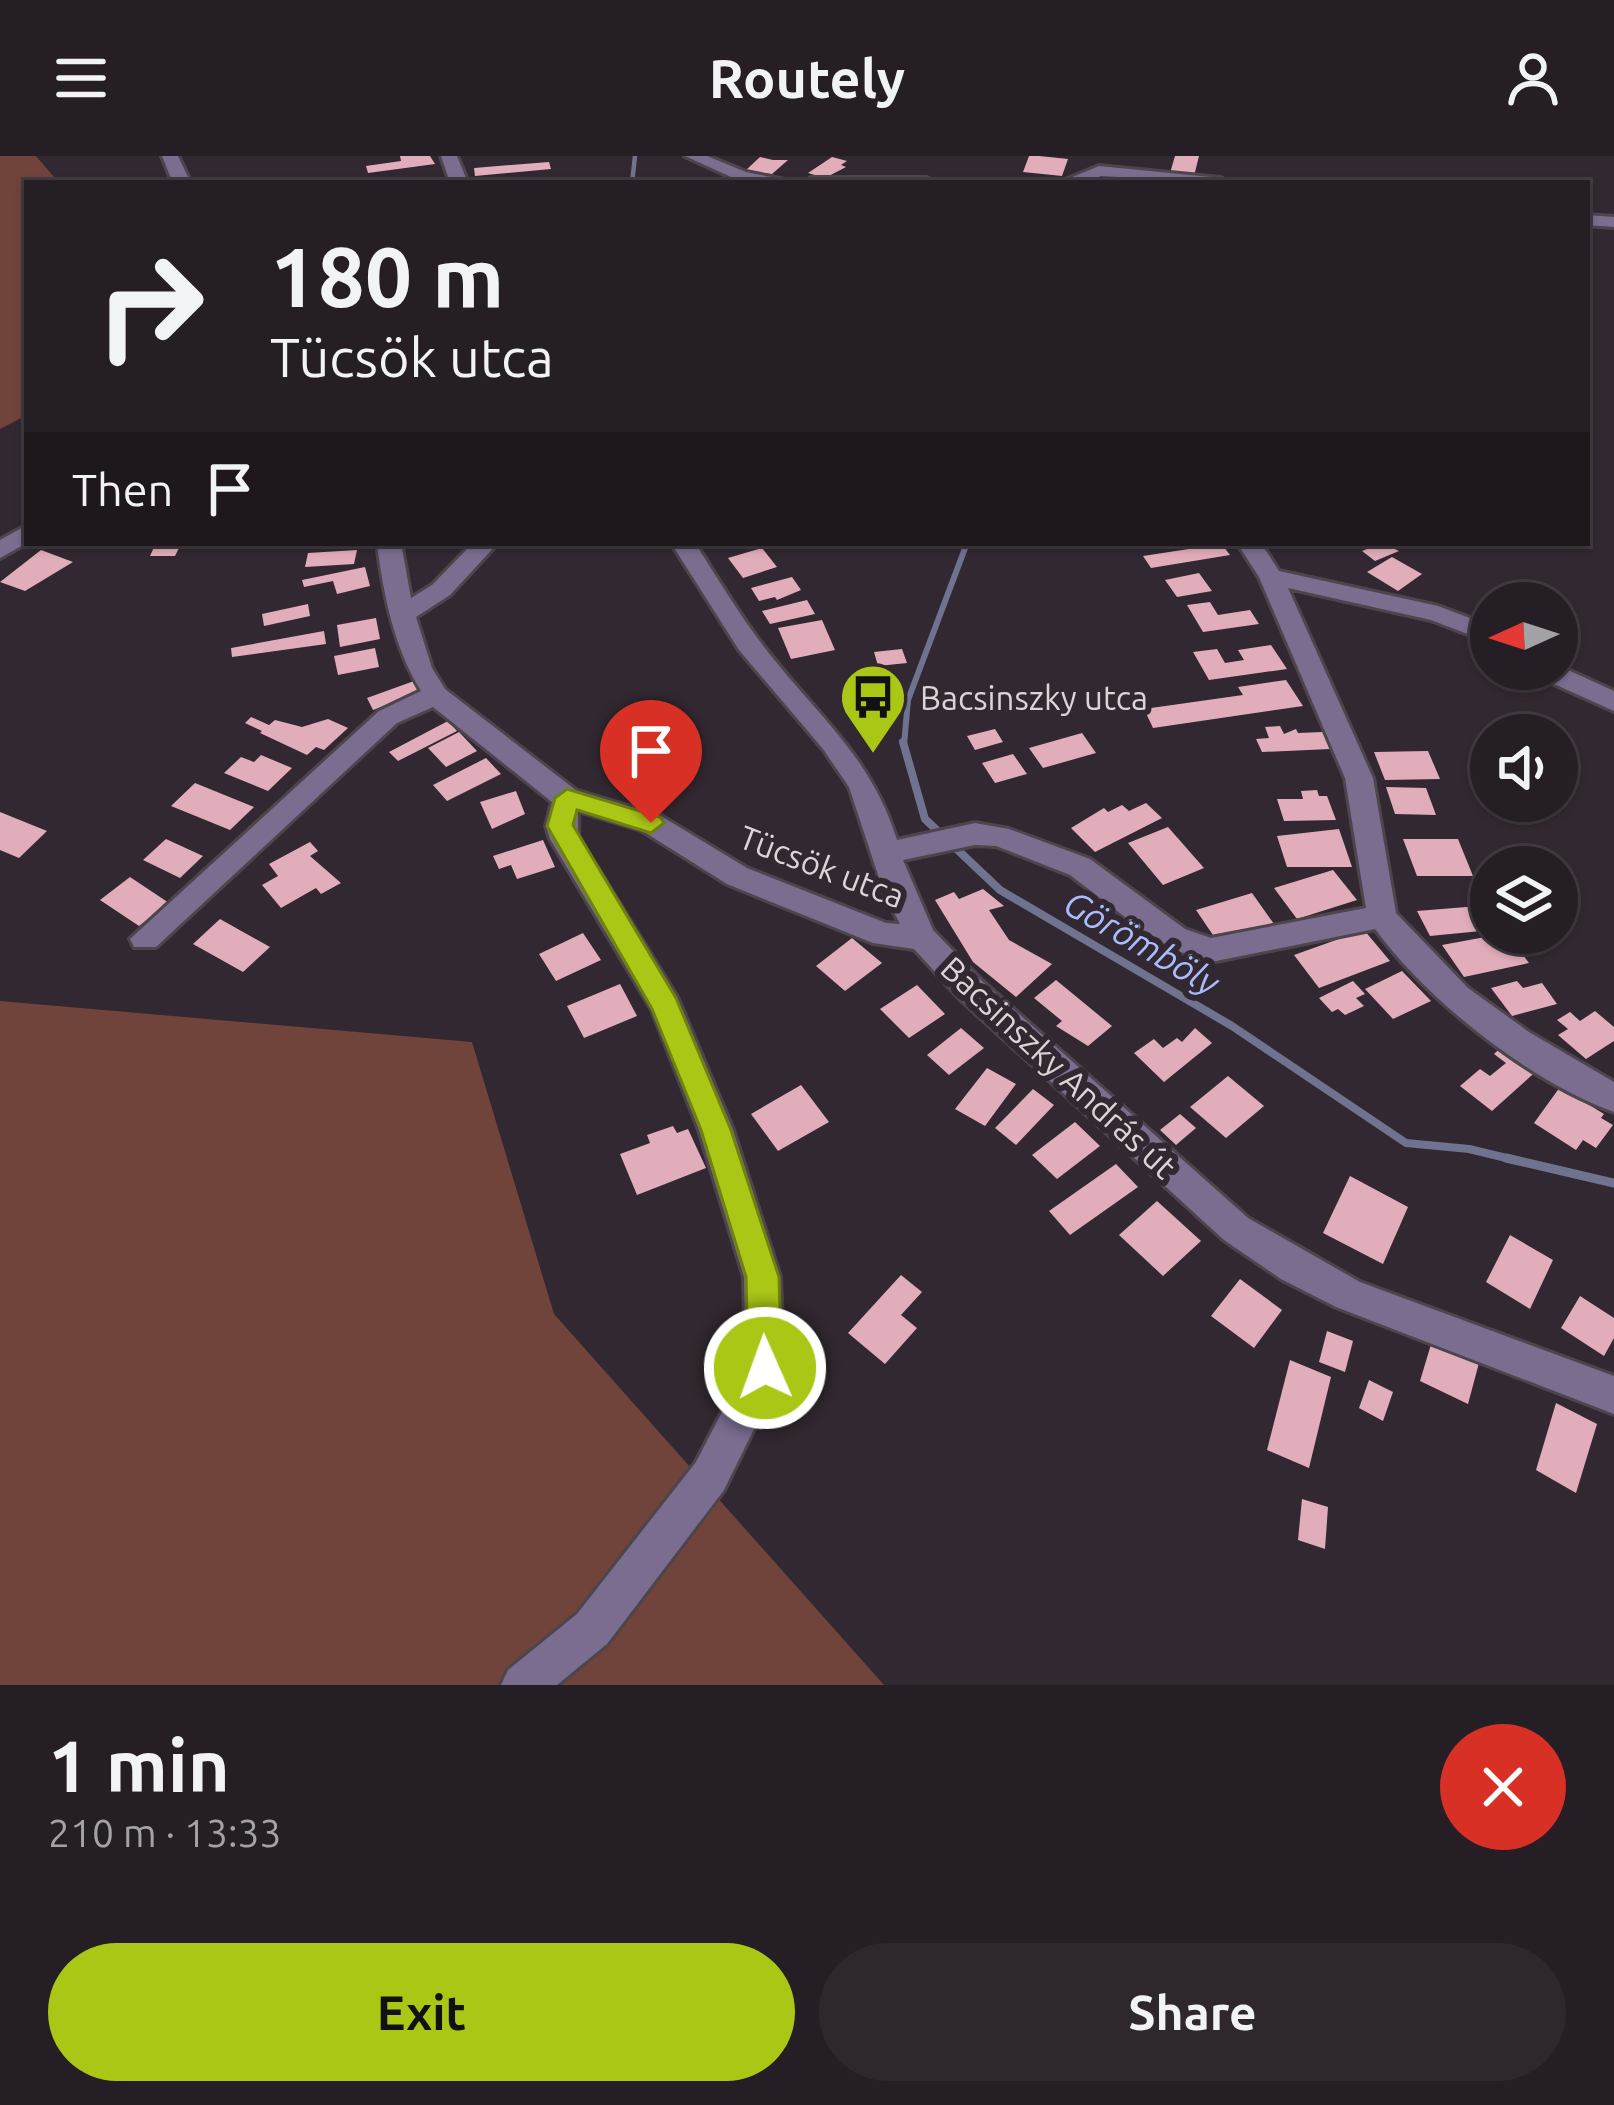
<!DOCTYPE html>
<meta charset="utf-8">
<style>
:root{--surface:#261e25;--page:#2e272d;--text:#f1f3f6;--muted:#a4a2a7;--line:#423c42;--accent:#abc716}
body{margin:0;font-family:Ubuntu,sans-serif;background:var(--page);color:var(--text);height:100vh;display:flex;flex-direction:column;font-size:45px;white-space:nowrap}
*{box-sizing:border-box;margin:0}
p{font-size:39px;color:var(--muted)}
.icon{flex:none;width:66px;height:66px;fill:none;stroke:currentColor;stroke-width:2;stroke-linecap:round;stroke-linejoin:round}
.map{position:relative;height:1529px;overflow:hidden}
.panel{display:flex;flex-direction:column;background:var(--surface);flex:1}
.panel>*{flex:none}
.banner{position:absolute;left:24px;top:24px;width:1566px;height:366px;border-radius:0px;box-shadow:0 3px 9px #0004,0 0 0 3px var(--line);background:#261e25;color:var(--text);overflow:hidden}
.needle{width:78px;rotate:267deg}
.fabs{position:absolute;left:1470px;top:426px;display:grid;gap:24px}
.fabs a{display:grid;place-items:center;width:108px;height:108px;border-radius:50%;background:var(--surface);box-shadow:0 3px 9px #0004,0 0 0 3px var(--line);font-size:60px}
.pin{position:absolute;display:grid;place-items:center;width:102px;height:102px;color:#fff;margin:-123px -51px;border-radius:50% 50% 50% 0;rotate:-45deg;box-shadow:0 0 12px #0007}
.pin .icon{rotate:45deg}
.me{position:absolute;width:132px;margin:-66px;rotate:358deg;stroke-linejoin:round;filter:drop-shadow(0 0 9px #0008)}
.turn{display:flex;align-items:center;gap:42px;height:252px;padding:0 48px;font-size:54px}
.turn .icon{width:156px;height:156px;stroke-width:2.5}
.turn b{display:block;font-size:84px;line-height:102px}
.then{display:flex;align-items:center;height:114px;padding:0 48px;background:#0003;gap:24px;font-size:45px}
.round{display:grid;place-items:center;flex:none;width:126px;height:126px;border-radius:63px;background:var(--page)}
.summary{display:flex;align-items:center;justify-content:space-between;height:204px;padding:0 48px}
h1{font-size:72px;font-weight:700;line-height:90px}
.cta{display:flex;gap:24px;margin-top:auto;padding:24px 48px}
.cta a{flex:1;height:138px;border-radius:72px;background:var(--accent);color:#111;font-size:48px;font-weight:700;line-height:138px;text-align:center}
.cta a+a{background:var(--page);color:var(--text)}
header{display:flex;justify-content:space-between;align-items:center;height:156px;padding:0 48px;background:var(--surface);font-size:54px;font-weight:700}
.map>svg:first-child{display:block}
</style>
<header><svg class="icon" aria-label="menu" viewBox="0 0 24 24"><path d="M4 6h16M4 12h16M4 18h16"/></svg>Routely<svg class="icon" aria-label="person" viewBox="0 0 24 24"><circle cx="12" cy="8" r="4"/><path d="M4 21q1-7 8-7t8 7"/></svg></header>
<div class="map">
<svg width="1614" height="1529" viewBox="0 0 1614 1529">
<rect width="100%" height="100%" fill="#322831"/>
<g fill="#70433b">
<polygon points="0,0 36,0 59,27 27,27 27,259 0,273"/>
<polygon points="0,845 472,886 554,1158 884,1529 0,1529"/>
</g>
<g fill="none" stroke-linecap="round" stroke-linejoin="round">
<polyline stroke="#6f7390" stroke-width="4.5" points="632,27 635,0"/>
<polyline stroke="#6f7390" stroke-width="6" points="904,589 908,544 967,387"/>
<polyline stroke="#6f7390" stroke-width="8" points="903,586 925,663 1000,734 1232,870 1406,987 1469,993 1519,1005"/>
<polyline stroke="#6f7390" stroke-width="9" points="1506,1002 1614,1027"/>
</g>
<g fill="#e2adbb">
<polygon points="400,0 430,0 435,8 368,17 366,10 401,5"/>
<polygon points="1029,0 1039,0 1068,3 1062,20 1023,16"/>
<polygon points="1175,0 1199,0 1194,20 1170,17"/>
<polygon points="760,1 773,4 788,4 772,18 745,15"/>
<polygon points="832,1 847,5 841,9 846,11 825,22 808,17"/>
<polygon points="549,6 551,13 475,20 474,12"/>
<polygon points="156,387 200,387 198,392 179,392 175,400 150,400"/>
<polygon points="1199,387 1221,387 1230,399 1151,412 1143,400 1202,391"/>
<polygon points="1382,387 1399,395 1375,405 1362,395"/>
<polygon points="762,392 777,411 743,422 728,402"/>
<polygon points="41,394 73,406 25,435 0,426"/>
<polygon points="357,394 354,408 305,411 308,397"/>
<polygon points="1392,401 1422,418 1398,435 1367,416"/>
<polygon points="365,411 370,430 337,438 333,425 304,431 302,424"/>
<polygon points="1199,417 1212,435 1177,441 1165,424"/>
<polygon points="792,421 801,434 777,444 775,441 759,445 751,432"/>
<polygon points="807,444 815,458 770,468 762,455"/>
<polygon points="1210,446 1218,459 1250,454 1259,468 1203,476 1187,449"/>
<polygon points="308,448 310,460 264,470 262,458"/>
<polygon points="376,462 380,483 340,491 337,469"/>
<polygon points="822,464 835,494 791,503 778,472"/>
<polygon points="324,475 326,488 232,501 231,492"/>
<polygon points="1271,489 1287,513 1209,524 1193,496 1217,493 1225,507 1244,504 1238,494"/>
<polygon points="375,492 379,511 338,519 334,500"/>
<polygon points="902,493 907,507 878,510 874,496"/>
<polygon points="1286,524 1303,550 1153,572 1144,553 1243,539 1238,531"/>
<polygon points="414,525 421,537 373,554 367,542"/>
<polygon points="251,561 269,569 275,564 302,571 328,563 348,572 324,594 316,591 307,599 260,577 262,575 245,567"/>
<polygon points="448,565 457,575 398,605 389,596"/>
<polygon points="1280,570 1284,578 1296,573 1298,577 1323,576 1330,593 1262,596 1256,583 1269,582 1265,571"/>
<polygon points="995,573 1003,586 975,594 967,580"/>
<polygon points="459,576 477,595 446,611 428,592"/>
<polygon points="1082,577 1096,597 1043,612 1029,592"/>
<polygon points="1428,595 1440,623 1385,624 1374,596"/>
<polygon points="1013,598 1027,618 995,627 982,607"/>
<polygon points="261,599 292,612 268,635 224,617 241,601 254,606"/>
<polygon points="486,602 501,618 447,645 433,629"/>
<polygon points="195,627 254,651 230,674 171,650"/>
<polygon points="1386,631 1426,632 1436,659 1395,658"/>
<polygon points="1317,634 1319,640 1327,640 1336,664 1284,665 1277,643 1303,643 1301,635"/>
<polygon points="516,635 525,658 492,673 480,646"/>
<polygon points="1146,647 1162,662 1095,696 1071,672 1104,652 1108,656 1122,649 1129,655"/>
<polygon points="0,656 47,675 19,702 0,694"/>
<polygon points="1168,671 1204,712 1163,729 1128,687"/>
<polygon points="1339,673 1352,711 1287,711 1277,680"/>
<polygon points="166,683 203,700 180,722 143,704"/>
<polygon points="1403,683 1458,683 1473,720 1417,720"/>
<polygon points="543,684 555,711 517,723 511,709 499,713 493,700"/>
<polygon points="310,686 318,695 310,700 341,727 321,738 316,732 281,752 262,729 278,720 269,708"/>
<polygon points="1333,714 1357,744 1297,763 1274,732"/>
<polygon points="130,721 169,747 139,770 100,744"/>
<polygon points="983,733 1004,750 989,754 1009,784 1052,808 1016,841 973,806 935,744 954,736 959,743"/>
<polygon points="1252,737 1274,768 1217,785 1196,754"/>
<polygon points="1491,749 1491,774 1430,780 1417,755"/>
<polygon points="220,763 270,791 243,816 193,788"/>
<polygon points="1364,774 1390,805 1319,832 1294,799"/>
<polygon points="583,777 601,804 556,825 539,798"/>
<polygon points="1507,777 1529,807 1464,821 1442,789"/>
<polygon points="852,782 882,807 845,835 816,810"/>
<polygon points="1402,815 1431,845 1393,863 1365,833"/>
<polygon points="1056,824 1112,870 1088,890 1056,870 1062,865 1034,842"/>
<polygon points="1353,825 1365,838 1356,842 1364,850 1345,859 1338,853 1332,856 1319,842"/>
<polygon points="1517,825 1523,832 1542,827 1557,848 1512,860 1491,832"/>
<polygon points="620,828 637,860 584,882 567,850"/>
<polygon points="917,829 945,858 909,882 880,853"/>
<polygon points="1595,855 1614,871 1614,885 1586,903 1558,879 1568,873 1557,864 1570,856 1580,865"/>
<polygon points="961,872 984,892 949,919 927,899"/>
<polygon points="1195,872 1212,887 1164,926 1134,897 1154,883 1163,892 1177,882 1182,886"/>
<polygon points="1509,884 1542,910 1492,955 1460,930 1480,913 1490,920 1506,907 1494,898"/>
<polygon points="987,912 1016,928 985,970 955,953"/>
<polygon points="1228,920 1264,950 1226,982 1190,951"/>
<polygon points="801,929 829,966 778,995 751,958"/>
<polygon points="1560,931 1604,958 1601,962 1613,969 1596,992 1583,984 1576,994 1534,967"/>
<polygon points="1033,933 1054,949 1016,989 995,972"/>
<polygon points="1180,958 1196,972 1176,989 1160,974"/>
<polygon points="1075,966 1100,990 1057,1023 1032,999"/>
<polygon points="673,970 677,977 688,973 706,1012 637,1039 620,998 650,987 647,979"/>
<polygon points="1116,1008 1138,1031 1070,1079 1049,1055"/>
<polygon points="1350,1020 1408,1051 1383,1108 1323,1077"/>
<polygon points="1157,1045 1201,1085 1163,1120 1119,1079"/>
<polygon points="1510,1079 1553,1104 1530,1153 1486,1126"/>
<polygon points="901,1119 922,1136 901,1159 917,1172 885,1208 848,1177"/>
<polygon points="1240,1123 1282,1154 1254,1192 1211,1160"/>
<polygon points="1580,1140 1614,1162 1614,1182 1604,1200 1561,1172"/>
<polygon points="1327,1175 1353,1185 1345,1216 1319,1206"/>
<polygon points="1432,1185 1479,1207 1468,1248 1420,1225"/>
<polygon points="1290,1204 1331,1221 1309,1312 1267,1294"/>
<polygon points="1369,1224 1393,1236 1383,1265 1359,1252"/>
<polygon points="1556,1247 1597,1268 1576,1337 1536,1314"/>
<polygon points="1302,1343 1328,1351 1325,1393 1298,1384"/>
</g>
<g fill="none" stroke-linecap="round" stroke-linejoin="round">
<g stroke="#4d444c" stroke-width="6">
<g id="minor">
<polygon points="162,0 178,0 191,27 173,27"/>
<polygon points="441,0 457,0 468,27 450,27"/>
<polygon points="685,0 707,0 746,16 801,27 742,26"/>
<polygon points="1099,10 1221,22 1230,27 1101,20 1083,27 1058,27"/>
<polygon points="811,22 927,22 936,27 802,27"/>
<polygon points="1587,59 1614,61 1614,71 1587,69"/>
<polygon points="27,369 27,387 0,402 0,384"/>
<path d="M 377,387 L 401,387 L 411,442 L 432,429 L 473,387 L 498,387 L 450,439 L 416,461 L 432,512 L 445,533 L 577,635 L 661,660 L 747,712 L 886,767 L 900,768 L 884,737 L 849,631 L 823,593 L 739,494 L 671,387 L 695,387 C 715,418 734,450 756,480 C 808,552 869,594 897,684 L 975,667 L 1009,673 L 1090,703 L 1185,773 L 1211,782 L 1366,752 L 1345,622 L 1259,421 L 1237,387 L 1261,387 L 1279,415 L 1438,450 L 1491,470 L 1491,487 L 1431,464 L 1288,432 L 1373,622 L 1396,757 L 1468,832 L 1529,876 L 1614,926 L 1614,956 C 1530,926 1427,844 1375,773 L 1211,806 L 1163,790 L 1070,719 L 996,690 L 975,689 L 903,704 L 933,774 L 981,824 L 1248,1062 L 1360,1126 L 1614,1220 L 1614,1258 L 1336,1151 L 1281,1123 L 1224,1084 L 959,842 L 914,793 L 873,787 L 727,728 L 641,674 L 578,655 L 578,681 L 677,841 L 733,974 L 780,1121 L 784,1212 L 724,1334 L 607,1488 L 557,1529 L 501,1529 L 508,1514 L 577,1458 L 696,1306 L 746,1210 L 744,1121 L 699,974 L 652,854 L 550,683 L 546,670 L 552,646 L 433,551 L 397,567 L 156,791 L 134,791 L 130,783 L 379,555 L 421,535 C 394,492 383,437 377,387 Z"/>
<polygon points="1557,509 1614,535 1614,555 1534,519 1530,513 1557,513"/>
</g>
</g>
<use href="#minor" fill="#7a6d90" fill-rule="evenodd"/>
</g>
<polygon fill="#abc716" stroke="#6f810e" stroke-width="3" points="567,633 660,661 664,667 651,677 577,654 573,669 676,842 731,974 779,1121 782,1212 777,1224 765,1229 753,1224 748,1212 746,1121 701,974 652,853 547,670 555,642"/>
<defs>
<g id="bus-pin" transform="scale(3.45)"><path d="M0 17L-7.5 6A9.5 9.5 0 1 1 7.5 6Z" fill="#abc716" stroke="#322831"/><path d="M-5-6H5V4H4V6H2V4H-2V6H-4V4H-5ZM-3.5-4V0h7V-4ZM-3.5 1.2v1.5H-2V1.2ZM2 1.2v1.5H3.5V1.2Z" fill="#111"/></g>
</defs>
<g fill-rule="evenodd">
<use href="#bus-pin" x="873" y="541"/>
</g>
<g text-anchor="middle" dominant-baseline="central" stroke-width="12" stroke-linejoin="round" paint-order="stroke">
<g font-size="33" fill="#dbd4d9" stroke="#322831" text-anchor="start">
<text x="920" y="541">Bacsinszky utca</text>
</g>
<g font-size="33" fill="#dbd4d9" stroke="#322831">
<text transform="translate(822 710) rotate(21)">Tücsök utca</text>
<text transform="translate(1059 911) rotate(43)">Bacsinszky András út</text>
</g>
<g font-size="36" font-style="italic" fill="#abbcfd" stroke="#322831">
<text transform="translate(1142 786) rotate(30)">Görömböly</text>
</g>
</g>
</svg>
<div class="fabs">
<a><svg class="needle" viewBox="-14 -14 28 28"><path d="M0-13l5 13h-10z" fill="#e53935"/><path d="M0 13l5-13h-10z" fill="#a4a2a7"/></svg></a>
<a><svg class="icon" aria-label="sound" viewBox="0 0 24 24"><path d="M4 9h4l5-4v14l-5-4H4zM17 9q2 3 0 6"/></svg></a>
<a><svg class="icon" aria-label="layers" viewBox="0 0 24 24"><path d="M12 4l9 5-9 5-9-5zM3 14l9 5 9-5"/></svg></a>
</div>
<div class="pin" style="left:651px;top:667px;background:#d93025"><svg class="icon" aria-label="arrive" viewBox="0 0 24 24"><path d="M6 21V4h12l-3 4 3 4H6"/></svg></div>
<svg class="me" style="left:765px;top:1212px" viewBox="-20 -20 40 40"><circle r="17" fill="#abc716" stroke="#fff" stroke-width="3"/><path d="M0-11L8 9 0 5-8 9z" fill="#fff"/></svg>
<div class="banner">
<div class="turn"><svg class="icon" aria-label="right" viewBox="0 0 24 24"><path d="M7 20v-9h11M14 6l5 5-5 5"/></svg><div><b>180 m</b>Tücsök utca</div></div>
<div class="then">Then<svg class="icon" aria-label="arrive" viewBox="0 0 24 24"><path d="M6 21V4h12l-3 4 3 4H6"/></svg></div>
</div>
</div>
<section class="panel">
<div class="summary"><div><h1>1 min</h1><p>210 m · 13:33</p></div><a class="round" style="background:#d93025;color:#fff"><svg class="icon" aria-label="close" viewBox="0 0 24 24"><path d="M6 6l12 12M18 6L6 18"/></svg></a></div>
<div class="cta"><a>Exit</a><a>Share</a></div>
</section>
